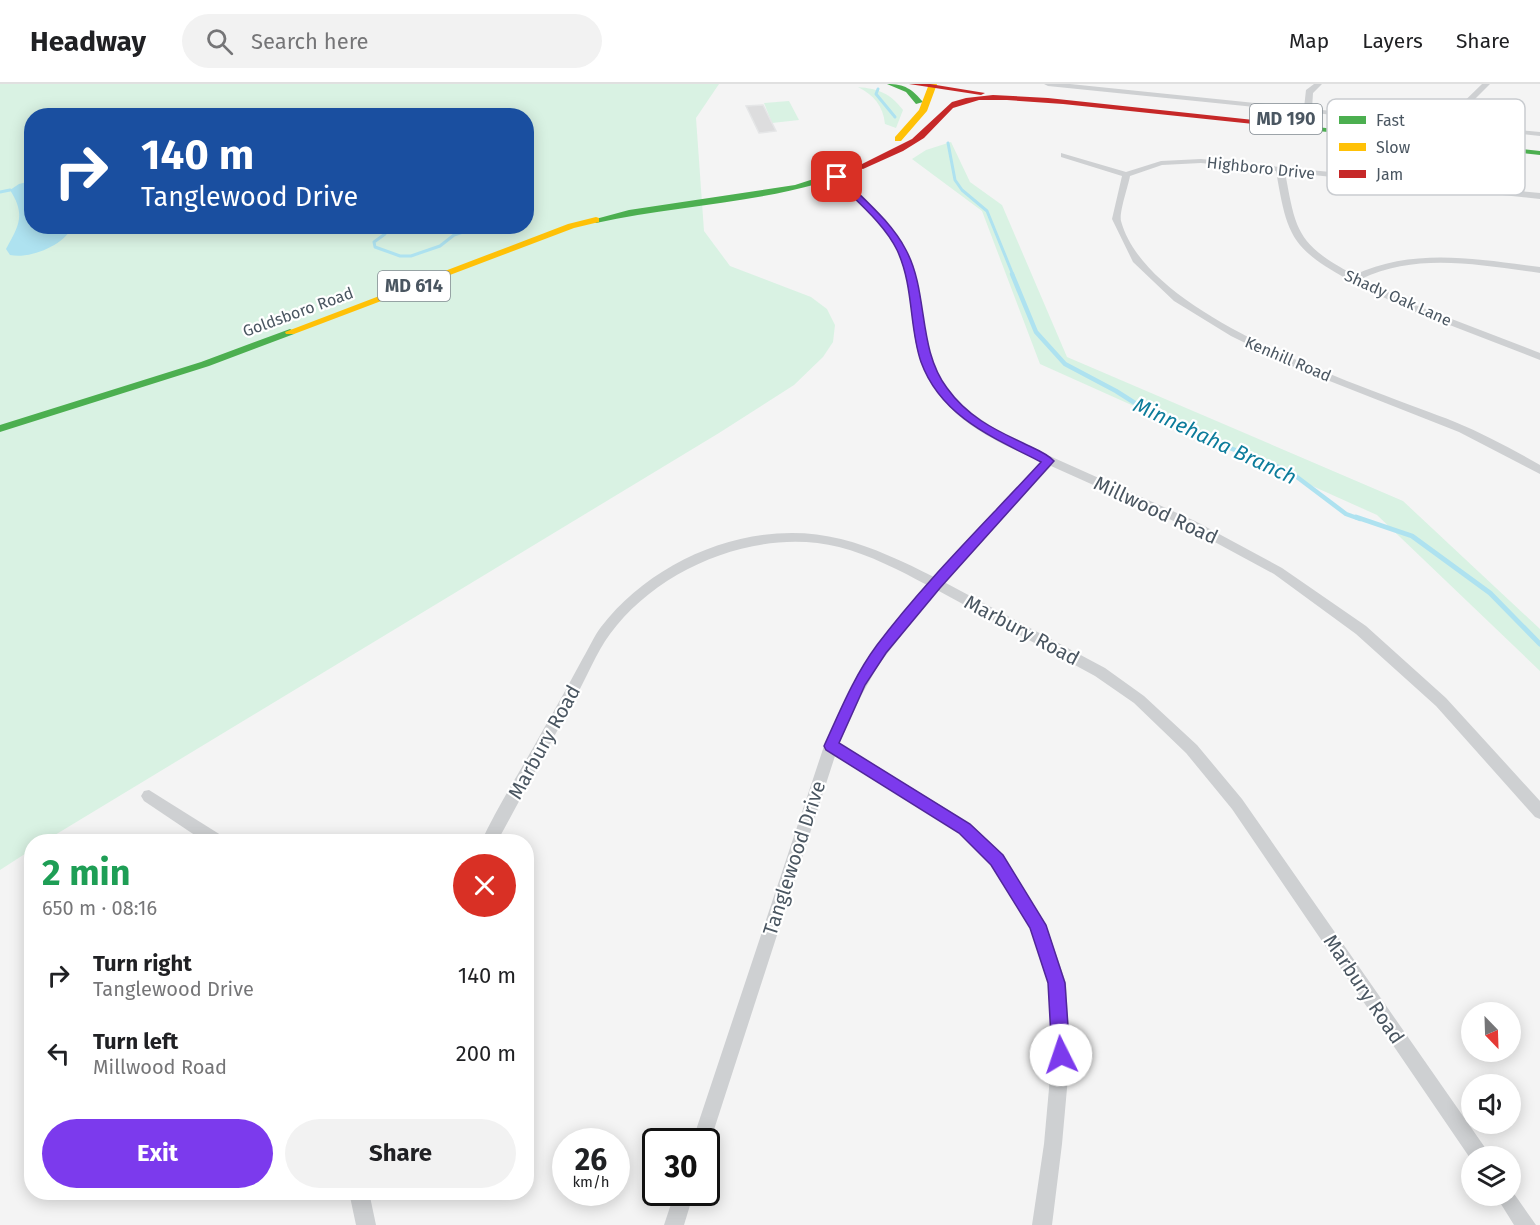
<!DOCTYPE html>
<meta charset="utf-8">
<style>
:root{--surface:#fff;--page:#f2f2f2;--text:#202124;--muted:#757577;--line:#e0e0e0;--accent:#7c3aed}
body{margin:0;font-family:"Fira Sans",sans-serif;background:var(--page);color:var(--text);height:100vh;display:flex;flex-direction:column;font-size:22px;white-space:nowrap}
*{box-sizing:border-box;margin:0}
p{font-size:20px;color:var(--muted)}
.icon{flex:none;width:33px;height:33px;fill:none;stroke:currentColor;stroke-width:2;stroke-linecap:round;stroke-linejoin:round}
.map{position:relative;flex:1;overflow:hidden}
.side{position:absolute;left:24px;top:750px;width:510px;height:366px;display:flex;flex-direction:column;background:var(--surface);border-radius:24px;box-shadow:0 3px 15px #0003}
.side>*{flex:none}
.guide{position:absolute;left:24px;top:24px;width:510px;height:126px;border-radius:24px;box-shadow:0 3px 15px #0003;background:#1a4fa0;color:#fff;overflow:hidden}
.needle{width:39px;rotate:157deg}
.buttons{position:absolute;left:1461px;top:918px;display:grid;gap:12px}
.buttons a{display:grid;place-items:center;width:60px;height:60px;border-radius:50%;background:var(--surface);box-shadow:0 3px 15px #0003;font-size:30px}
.speed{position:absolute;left:552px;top:1044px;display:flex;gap:12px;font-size:30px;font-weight:700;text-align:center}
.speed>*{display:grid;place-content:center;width:78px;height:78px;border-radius:50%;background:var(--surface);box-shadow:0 3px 15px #0003;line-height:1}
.speed small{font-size:15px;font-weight:400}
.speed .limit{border:3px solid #111;border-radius:9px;background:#fff;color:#111}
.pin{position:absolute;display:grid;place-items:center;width:51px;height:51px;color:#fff;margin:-26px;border-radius:12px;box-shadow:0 3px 9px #0006}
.me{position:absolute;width:66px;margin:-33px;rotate:356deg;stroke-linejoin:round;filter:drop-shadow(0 0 4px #0008)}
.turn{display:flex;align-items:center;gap:21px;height:126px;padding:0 18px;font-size:27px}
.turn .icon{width:78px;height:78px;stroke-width:2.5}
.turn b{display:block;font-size:42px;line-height:51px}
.round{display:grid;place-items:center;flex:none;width:63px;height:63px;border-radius:32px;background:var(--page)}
.headline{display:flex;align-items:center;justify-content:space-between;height:102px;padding:0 18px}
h1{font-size:36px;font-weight:700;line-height:45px;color:#1e9e55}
.action{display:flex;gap:12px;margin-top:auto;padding:12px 18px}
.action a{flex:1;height:69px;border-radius:36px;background:var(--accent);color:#fff;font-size:24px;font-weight:700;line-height:69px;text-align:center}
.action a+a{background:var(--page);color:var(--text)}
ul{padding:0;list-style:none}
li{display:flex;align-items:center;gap:18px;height:78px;padding:0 18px}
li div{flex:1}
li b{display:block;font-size:22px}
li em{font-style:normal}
header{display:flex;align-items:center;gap:36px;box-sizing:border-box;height:84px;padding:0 30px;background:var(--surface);border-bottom:2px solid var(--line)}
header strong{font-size:28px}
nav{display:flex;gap:33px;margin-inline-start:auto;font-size:21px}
.search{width:420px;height:54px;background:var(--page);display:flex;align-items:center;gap:15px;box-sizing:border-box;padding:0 21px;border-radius:33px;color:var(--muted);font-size:22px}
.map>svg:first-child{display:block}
</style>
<header>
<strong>Headway</strong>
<div class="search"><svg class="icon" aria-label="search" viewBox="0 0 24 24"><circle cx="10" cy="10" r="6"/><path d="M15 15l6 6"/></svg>Search here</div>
<nav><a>Map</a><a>Layers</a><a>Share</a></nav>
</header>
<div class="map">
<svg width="1540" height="1141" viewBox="0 0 1540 1141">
<rect width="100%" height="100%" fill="#f4f4f4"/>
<g fill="#d9f2e3" fill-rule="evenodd">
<path d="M 0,0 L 719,0 L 696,34 L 704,147 L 730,182 L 811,213 L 827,225 L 835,241 L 833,258 L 823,273 L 794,301 L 719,349 L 45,757 L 32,758 L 31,766 L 0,786 ZM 32,32 L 526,32 L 526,142 L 32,142 Z"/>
<path d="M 858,3 C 879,5 890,9 903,26 L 896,44 L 885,40 C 883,22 874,11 858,3 Z"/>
<polygon points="789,17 799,36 772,39 764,19"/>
<polygon points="951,58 970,98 1002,121 1067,273 1403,417 1540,545 1540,587 1377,431 1040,280 982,127 912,75 926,66"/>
</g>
<path fill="#aee2f0" d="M 31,97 L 32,142 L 68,143 L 70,147 C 59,163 29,175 10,171 L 6,165 C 19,141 26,131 10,106 L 19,100 Z"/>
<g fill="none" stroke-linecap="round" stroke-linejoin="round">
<g stroke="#aee2f0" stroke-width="3">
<polyline points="878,5 876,10 895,33"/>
<polyline points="948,59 955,96 962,106 987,127 1013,191"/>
<polyline points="0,108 10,106"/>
<polyline points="383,142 385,150 374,158 375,163 400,172 411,172 440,162 454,151 478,143"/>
</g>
<polyline stroke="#aee2f0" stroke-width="4.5" points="1012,190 1036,248 1065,280 1116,307 1168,340 1289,387 1346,430 1360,435"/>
<polyline stroke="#aee2f0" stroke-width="5" points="1356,433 1412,452 1490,509 1540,560"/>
</g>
<polygon fill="#ddddde" stroke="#e5e6e7" stroke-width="1.5" points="763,21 776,47 759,49 746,22"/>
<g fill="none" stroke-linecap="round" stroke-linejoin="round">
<g fill="#ced0d2" fill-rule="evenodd">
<polygon points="1044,0 1070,0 1304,24 1306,6 1314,0 1322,0 1313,9 1312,25 1443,38 1482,0 1490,0 1451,39 1540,48 1540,52 1048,2"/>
<path d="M 1061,69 L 1126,88 L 1161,77 L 1201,75 L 1540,109 L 1540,115 L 1285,88 C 1296,148 1297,160 1354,191 C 1414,163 1476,175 1540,183 L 1540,189 C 1479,181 1418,168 1361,195 L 1410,219 L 1540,269 L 1540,276 L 1403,223 L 1353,198 L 1348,198 L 1347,195 C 1289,163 1287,149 1276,87 L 1201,79 L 1162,81 L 1130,92 C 1128,103 1119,128 1121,137 C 1148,236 1367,303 1455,338 C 1484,350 1512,365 1540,381 L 1540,390 L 1459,348 L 1294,283 L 1231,252 L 1174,217 L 1133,178 L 1112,135 L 1122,92 L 1061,73 Z"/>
<path d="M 834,91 L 840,91 L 886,136 L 902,158 L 916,196 L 931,277 L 943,301 L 961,322 L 1009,354 L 1195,437 L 1282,484 L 1366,542 L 1446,614 L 1540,717 L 1540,735 L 1535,733 L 1436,622 L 1356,550 L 1274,490 L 1187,443 L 1051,382 L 944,498 L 1105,584 L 1144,612 L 1197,661 L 1242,715 L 1486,1065 L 1488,1072 L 1472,1072 L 1472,1077 L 1232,725 L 1186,669 L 1134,619 L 1095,592 L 937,506 L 879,580 L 861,612 L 839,660 L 970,739 L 1003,771 L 1046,841 L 1066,899 L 1070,971 L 1062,1060 L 1052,1141 L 1032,1141 L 1044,1060 L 1052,971 L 1048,899 L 1031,844 L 991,781 L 960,749 L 835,672 L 710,1058 L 706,1065 L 706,1058 L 692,1058 L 824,662 L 847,612 L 869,572 L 927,501 C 899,486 870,471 839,463 C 758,443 659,483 610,550 C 596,569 587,593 575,614 C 549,662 523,710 497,758 L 481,758 C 499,719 523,683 543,646 C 557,622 570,598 583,574 C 589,564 594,552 601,543 C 655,473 755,433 841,455 C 873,463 904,478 934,493 L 1042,378 C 972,347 926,324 914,243 C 910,215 907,184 893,158 C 879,133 854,115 834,95 Z"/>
<polygon points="149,706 224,753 227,758 205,758 144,717 141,712 144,707"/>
<polygon points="1510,1104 1536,1141 1514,1141 1496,1112 1510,1112"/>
<polygon points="349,1108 369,1108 376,1141 356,1141"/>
<polygon points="675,1108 694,1108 684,1141 664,1141"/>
</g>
<g fill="#4caf50" fill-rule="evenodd">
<path d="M 887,0 C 905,0 912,5 923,18 L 916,20 L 906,8 Z"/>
<polygon points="1260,37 1540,67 1540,71 1263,41 1260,41"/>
<path d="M 857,81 L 864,83 C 852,92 832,96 817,100 C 745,120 669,123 596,139 L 592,136 L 629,126 L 795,101 Z"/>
<polygon points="290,245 295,248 294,250 209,282 0,348 0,341 201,278"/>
</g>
<g fill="#ffc107" fill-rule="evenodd">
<polygon points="929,0 937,0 927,27 901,57 895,57 895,53 919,26"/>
<polygon points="596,133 599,134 599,138 574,144 294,250 286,250 285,248 568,140"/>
</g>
<g fill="#c62828" fill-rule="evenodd">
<polygon points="909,0 930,0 985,9 981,11"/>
<polygon points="993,11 1048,14 1263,37 1267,39 1263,41 1063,20 1007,16 979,16 953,24 924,54 903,67 863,85 856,83 912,55 952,18 966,14"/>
</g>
</g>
<path fill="#7c3aed" stroke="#51269a" stroke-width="1.5" d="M 834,91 L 840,91 C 862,114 891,137 906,166 C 929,209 917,264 947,304 C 967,332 993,345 1023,359 C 1033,364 1047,369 1054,377 L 940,504 L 886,569 L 865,601 L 839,659 L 970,740 L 1003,771 L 1046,841 L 1065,899 L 1070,971 L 1067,977 L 1061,980 L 1055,977 L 1052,971 L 1048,899 L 1030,844 L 991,781 L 959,749 L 826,666 L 824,662 C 840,627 854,592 877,561 C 926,496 986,438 1041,378 C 994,354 941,333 921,278 C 909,244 914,202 897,166 C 884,139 855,116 834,94 Z"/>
<g text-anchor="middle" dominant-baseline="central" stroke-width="4.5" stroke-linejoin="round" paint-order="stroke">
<g font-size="16" fill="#4a5661" stroke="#fff">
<text transform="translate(1261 84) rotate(6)">Highboro Drive</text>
<text transform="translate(1398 214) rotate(24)">Shady Oak Lane</text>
<text transform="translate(298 228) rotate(-20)">Goldsboro Road</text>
<text transform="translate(1288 275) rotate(23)">Kenhill Road</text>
</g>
<g fill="#fff" stroke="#808990" stroke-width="1.5">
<rect x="1250" y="20" width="72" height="30" rx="4.5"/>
<rect x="378" y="187" width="72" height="30" rx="4.5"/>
</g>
<g font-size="18" font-weight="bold" fill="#4a5661">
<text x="1286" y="35">MD 190</text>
<text x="414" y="202">MD 614</text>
</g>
<g font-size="20" fill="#4a5661" stroke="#fff">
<text transform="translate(1156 426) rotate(25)">Millwood Road</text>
<text transform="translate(1022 546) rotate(28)">Marbury Road</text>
<text transform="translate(544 658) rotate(-61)">Marbury Road</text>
<text transform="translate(794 774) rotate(-72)">Tanglewood Drive</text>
<text transform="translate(1364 905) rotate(56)">Marbury Road</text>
</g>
<g font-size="21" font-style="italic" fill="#0c7c9b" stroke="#fff">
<text transform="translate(1215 357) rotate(25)">Minnehaha Branch</text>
</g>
</g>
<rect x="1327" y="15" width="198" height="96" rx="9" fill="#fff" stroke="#c9ccd0" stroke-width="1.5"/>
<rect x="1339" y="32" width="27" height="8" fill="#4caf50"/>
<rect x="1339" y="59" width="27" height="8" fill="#ffc107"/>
<rect x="1339" y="86" width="27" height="8" fill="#c62828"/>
<g font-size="16" fill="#4a5661">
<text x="1376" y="42">Fast</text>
<text x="1376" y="69">Slow</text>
<text x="1376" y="96">Jam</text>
</g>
</svg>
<div class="buttons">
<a><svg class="needle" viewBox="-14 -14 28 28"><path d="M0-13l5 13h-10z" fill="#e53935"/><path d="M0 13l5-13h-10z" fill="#757577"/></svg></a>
<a><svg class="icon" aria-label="sound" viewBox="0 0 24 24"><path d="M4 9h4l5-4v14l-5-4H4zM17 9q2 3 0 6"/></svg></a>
<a><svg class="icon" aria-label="layers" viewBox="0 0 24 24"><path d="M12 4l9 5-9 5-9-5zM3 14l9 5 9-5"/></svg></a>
</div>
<div class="speed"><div>26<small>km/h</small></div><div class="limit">30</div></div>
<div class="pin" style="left:837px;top:93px;background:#d93025"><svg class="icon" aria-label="arrive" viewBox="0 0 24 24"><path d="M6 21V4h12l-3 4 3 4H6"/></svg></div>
<svg class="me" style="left:1061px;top:971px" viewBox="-20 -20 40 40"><circle r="19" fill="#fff"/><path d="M0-13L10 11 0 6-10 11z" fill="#7c3aed"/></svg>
<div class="guide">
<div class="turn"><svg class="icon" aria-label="right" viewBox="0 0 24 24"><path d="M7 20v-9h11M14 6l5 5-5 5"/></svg><div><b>140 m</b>Tanglewood Drive</div></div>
</div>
<section class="side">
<div class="headline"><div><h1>2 min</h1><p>650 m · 08:16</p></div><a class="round" style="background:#d93025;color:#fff"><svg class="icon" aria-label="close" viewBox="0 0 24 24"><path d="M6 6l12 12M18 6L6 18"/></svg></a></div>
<ul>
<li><svg class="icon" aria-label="right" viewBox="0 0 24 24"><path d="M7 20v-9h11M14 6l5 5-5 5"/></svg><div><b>Turn right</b><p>Tanglewood Drive</p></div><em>140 m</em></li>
<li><svg class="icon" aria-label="left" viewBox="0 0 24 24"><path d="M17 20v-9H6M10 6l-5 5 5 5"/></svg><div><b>Turn left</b><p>Millwood Road</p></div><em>200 m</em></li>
</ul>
<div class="action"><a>Exit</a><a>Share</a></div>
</section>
</div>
